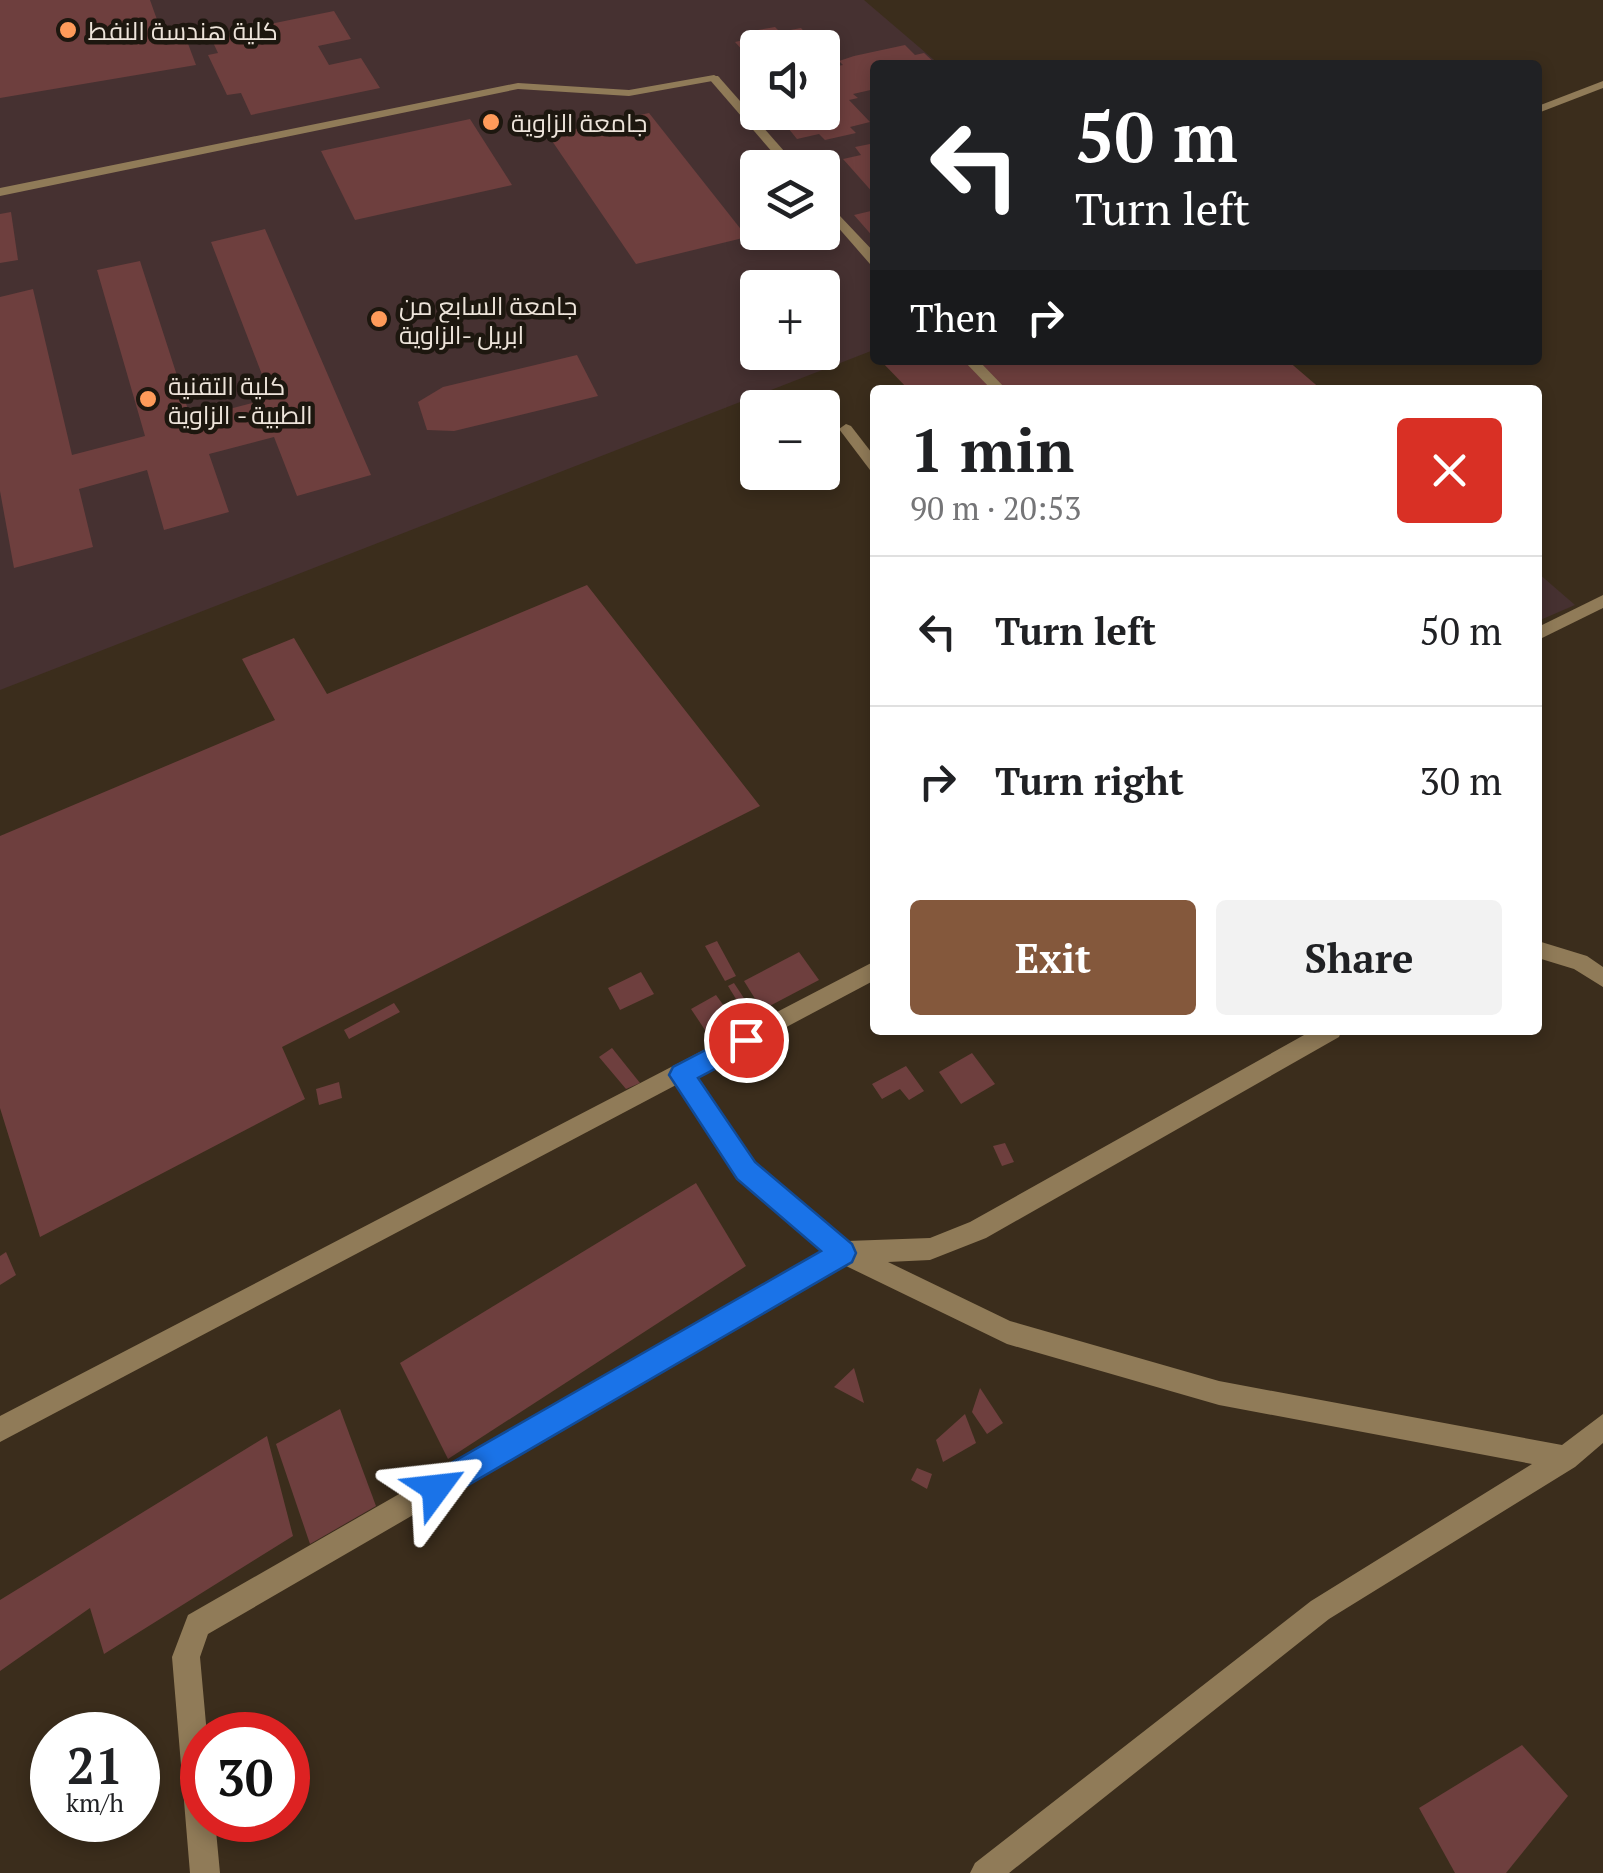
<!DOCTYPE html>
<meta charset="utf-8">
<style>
:root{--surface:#fff;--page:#f2f2f2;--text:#202124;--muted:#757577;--line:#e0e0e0;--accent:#84583c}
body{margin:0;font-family:"PT Serif",Cairo,serif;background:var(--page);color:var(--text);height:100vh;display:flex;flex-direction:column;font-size:38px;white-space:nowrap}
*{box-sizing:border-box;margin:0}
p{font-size:32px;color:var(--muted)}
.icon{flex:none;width:55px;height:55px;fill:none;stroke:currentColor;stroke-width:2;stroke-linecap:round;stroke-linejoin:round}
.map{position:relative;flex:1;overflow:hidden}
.drawer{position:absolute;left:870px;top:385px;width:672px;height:650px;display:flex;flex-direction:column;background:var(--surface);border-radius:10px;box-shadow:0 5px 15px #0003}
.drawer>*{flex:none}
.banner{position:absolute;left:870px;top:60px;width:672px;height:305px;border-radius:10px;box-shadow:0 5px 15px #0003;background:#202124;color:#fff;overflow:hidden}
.buttons{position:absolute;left:740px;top:30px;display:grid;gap:20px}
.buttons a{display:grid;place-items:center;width:100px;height:100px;border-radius:10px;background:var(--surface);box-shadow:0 5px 15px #0003;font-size:50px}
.speed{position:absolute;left:30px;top:1712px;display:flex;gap:20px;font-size:50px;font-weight:700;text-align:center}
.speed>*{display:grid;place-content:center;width:130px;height:130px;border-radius:50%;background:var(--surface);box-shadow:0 5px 15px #0003;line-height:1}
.speed small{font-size:25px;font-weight:400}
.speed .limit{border:15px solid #d22;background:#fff;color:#111}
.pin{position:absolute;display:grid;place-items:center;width:85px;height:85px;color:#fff;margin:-42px;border:5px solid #fff;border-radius:50%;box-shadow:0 2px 10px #0007}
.me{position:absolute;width:110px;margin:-55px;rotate:60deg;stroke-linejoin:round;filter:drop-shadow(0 0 8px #0008)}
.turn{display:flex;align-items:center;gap:35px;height:210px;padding:0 40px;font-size:45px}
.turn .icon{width:130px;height:130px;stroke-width:2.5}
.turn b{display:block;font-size:70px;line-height:85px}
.then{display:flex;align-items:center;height:95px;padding:0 40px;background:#0003;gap:20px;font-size:38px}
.round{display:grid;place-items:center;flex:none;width:105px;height:105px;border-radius:10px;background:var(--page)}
.overview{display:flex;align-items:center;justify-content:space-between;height:170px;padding:0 40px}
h1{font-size:60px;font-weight:700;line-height:75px}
.cta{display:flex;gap:20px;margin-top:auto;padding:20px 40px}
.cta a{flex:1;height:115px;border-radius:10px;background:var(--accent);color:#fff;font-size:40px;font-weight:700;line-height:115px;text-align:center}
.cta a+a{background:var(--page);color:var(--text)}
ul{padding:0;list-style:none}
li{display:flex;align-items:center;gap:30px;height:150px;padding:0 40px;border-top:2px solid var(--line)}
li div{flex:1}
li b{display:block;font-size:38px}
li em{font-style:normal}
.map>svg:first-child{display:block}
</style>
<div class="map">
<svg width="1603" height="1873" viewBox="0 0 1603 1873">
<rect width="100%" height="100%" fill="#3b2d1c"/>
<g fill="#463131" fill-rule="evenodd">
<path d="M 0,0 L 864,0 L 940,65 L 875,65 L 875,355 L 871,351 L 0,690 ZM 758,48 L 822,48 L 822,112 L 758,112 ZM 758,168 L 822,168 L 822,232 L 758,232 ZM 758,288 L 822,288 L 822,352 L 758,352 Z"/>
<polygon points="1538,573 1575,605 1538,621"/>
</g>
<g fill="#6e3f3e">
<polygon points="0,0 150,0 166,45 187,41 196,65 0,98"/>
<polygon points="334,11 351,39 318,46 329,65 361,58 380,88 251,115 241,93 227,95 208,55 218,53 210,36"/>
<polygon points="775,27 780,32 801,28 819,48 758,48 758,67 735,42 752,38 746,32"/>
<polygon points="905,45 915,55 924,53 937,65 875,65 875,89 853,94 858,98 849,100 870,122 850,127 856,133 825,140 819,134 797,139 775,112 822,112 822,51 834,63 825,65 828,68 843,65 839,61 854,56"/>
<polygon points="649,113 747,237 636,264 548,135"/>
<polygon points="470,119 512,185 355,220 321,151"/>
<polygon points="875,143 875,195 843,159 861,155 855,147"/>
<polygon points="875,210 875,239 854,215"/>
<polygon points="11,212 18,260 0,263 0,214"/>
<polygon points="265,229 371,475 297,496 274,437 209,454 229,512 164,530 147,470 79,489 93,547 14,568 0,491 0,297 33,289 72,455 145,436 97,270 140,261 191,419 271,398 211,242"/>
<polygon points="577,355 598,396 454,431 427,430 418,402 443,387"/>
<polygon points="880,360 1287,360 1322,390 909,390"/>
<polygon points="587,585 760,806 282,1047 305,1099 40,1237 0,1108 0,836 275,720 242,659 294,638 327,694"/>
<polygon points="717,941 736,976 725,981 705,946"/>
<polygon points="799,952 819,980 762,1010 744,981"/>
<polygon points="641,972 654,994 620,1010 608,988"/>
<polygon points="734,983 751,1009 744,1012 728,986"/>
<polygon points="716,995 735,1021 709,1036 691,1009"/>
<polygon points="394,1003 400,1012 349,1039 344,1030"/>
<polygon points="612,1048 640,1083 626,1089 599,1057"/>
<polygon points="972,1053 995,1084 961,1104 939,1072"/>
<polygon points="906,1066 924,1091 909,1100 900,1089 882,1099 872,1084"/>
<polygon points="339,1082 342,1098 319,1105 316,1089"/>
<polygon points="1005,1143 1014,1162 1002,1166 993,1146"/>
<polygon points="696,1183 746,1266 448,1459 400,1363"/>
<polygon points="6,1252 16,1275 0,1285 0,1256"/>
<polygon points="854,1368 864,1403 834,1387"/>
<polygon points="980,1388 1003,1423 987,1434 972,1412"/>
<polygon points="340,1409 376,1506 310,1544 276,1444"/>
<polygon points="965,1414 976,1443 943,1462 936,1440"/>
<polygon points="267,1436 293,1536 104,1654 90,1608 0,1671 0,1600"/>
<polygon points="917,1468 932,1474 927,1489 911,1480"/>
<polygon points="1522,1745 1568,1796 1506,1873 1455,1873 1419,1808"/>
</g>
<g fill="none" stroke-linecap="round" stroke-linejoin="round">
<g fill="#907b58" fill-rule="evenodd">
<polygon points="714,75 720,78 718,80 629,96 518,89 0,196 0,188 518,83 629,90"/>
<polygon points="846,424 851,426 875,457 875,472 870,470 839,429"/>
</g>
<g fill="#907b58" fill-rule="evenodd">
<polygon points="710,76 718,76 799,168 786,168 710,80"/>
<polygon points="1603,81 1603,88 1538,113 1538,106"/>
<polygon points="822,197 875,253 875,265 870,264 822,209"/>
<polygon points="963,360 978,360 1007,390 992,390"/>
<polygon points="1603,595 1603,608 1538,640 1538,627"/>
<polygon points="1538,941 1587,956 1603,967 1603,987 1574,969 1538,958"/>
<polygon points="875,961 875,980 694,1076 754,1163 847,1241 930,1238 970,1222 1313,1030 1342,1030 1339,1037 986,1238 930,1260 888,1262 1010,1321 1219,1381 1562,1445 1603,1414 1603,1443 1575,1467 1329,1619 1009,1873 970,1873 975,1863 1311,1601 1532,1464 1219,1405 1007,1344 844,1265 208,1634 200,1657 207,1735 202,1735 202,1820 215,1820 220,1873 190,1873 172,1657 188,1615 823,1251 738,1179 676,1085 0,1442 0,1416"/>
</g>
</g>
<polygon fill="#1a73e8" stroke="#114b97" stroke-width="2.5" points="746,1029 754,1032 758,1040 754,1048 698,1078 755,1162 852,1244 856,1253 852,1262 446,1498 436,1503 425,1498 421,1488 425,1478 821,1251 737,1179 669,1075 673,1067"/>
<g fill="#ff9b5a" stroke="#1d170f" stroke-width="4">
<circle cx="68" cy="30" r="10"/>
<circle cx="491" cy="122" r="10"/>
<circle cx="379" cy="319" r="10"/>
<circle cx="148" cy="399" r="10"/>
</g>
<g text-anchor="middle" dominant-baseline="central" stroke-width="9" stroke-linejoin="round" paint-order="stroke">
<g font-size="25" fill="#ede4da" stroke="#1d170f" text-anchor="start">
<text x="88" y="30">كلية هندسة النفط</text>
<text x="511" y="122">جامعة الزاوية</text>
<text x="399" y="305">جامعة السابع من<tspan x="399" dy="29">ابريل -الزاوية</tspan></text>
<text x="168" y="385">كلية التقنية<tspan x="168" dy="29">الطبية - الزاوية</tspan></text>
</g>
</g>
</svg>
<div class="buttons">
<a><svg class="icon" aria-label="sound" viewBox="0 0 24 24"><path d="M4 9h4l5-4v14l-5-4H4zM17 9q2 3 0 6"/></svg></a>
<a><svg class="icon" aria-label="layers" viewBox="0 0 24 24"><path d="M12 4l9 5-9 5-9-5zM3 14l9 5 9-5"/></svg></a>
<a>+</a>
<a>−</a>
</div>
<div class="speed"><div>21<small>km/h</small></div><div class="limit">30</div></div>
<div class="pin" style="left:746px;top:1040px;background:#d93025"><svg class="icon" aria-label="arrive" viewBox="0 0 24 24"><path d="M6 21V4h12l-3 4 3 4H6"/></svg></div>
<svg class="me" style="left:436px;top:1488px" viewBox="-20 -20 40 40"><path d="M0-17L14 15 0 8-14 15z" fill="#1a73e8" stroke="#fff" stroke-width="4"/></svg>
<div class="banner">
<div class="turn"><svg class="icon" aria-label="left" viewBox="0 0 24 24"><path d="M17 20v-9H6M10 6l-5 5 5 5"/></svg><div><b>50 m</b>Turn left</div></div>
<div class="then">Then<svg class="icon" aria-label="right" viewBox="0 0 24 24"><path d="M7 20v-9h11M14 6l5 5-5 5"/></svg></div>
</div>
<section class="drawer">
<div class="overview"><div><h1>1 min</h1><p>90 m · 20:53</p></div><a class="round" style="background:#d93025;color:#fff"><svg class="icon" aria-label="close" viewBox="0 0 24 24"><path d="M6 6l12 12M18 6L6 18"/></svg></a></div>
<ul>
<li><svg class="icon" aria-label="left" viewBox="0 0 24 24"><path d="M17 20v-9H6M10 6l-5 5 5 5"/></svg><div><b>Turn left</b></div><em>50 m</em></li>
<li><svg class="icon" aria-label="right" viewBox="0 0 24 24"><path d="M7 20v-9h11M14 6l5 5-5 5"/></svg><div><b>Turn right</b></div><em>30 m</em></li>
</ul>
<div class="cta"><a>Exit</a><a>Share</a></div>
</section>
</div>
